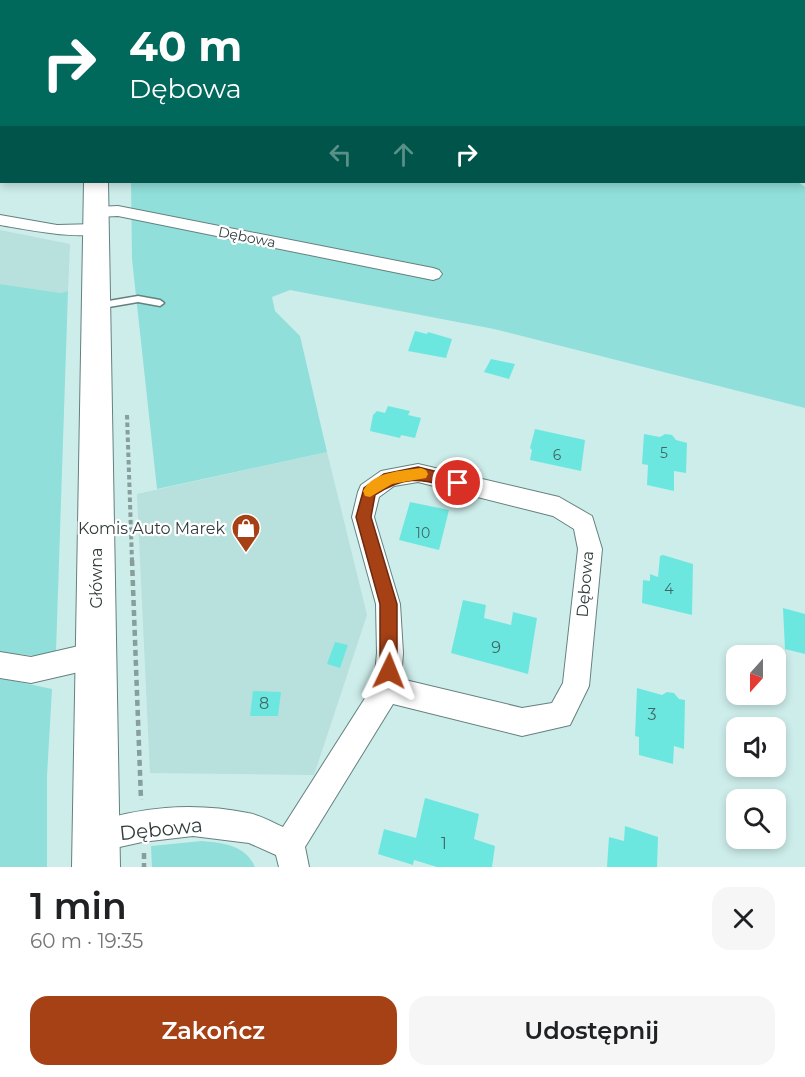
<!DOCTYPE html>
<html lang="pl">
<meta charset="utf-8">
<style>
:root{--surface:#fff;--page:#f6f6f6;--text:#202124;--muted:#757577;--accent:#a64115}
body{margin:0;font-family:Montserrat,sans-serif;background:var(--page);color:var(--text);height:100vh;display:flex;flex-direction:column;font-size:22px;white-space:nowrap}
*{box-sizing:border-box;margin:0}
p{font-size:20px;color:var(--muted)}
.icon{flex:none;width:33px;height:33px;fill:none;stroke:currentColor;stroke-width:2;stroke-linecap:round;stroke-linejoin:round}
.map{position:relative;height:867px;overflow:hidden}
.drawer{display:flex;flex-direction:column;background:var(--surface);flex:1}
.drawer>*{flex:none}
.banner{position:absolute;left:0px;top:0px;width:806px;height:183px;box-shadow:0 3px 9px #0003;background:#00695c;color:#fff;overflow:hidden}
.needle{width:39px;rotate:201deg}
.fabs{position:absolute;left:726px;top:645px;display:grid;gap:12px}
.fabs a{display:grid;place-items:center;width:60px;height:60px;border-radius:12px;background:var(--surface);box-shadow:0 3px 9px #0003;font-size:30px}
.pin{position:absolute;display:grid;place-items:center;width:51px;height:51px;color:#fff;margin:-26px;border:3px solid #fff;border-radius:50%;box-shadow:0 2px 6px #0007}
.me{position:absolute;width:66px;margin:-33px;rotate:2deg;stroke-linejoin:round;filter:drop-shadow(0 0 4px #0008)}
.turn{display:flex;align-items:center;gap:21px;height:126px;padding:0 30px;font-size:27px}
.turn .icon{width:78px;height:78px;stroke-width:2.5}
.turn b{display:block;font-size:42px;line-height:51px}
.lanes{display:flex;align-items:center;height:57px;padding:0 30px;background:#0003;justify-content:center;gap:30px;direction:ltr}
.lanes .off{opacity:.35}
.round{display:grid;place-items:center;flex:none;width:63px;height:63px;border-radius:18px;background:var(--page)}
.summary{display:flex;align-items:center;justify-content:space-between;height:102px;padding:0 30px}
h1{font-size:36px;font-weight:600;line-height:45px}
.action{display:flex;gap:12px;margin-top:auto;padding:12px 30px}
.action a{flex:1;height:69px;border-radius:18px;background:var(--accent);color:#fff;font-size:24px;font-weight:600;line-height:69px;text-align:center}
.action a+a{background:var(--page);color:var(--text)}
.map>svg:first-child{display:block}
</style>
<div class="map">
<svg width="805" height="867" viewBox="0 0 805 867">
<rect width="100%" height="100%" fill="#cdedea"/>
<g fill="#b8e0dd">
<polygon points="0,230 70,244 68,291 61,293 0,284"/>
<polygon points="327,452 367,615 314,775 150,773 137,494"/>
</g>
<g fill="#90dfda">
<polygon points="131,182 798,182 805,187 805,408 494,329 290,290 272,297 275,311 300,336 327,452 157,489 132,259"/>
<polygon points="0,284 61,293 68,291 56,652 36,656 0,652"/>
<polygon points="0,678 52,689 47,776 47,867 0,867"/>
<path d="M 202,841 C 224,843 245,845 255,867 L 152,867 L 151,846 Z"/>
</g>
<g fill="#6ce7e0">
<polygon points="415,331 427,334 428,332 452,339 446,358 408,351"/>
<polygon points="491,359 515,364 509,379 484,372"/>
<polygon points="388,406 410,411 408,415 421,418 415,438 401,435 400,438 370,431 373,415 377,411 385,413"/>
<polygon points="535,429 585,440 581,471 530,460 532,450 530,448"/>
<polygon points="644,434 660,437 665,434 672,435 676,440 687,443 686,473 674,471 674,491 647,485 648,465 642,464"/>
<polygon points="410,502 449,510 439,550 399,540"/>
<polygon points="663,555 693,564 692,615 642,603 643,580 650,581 650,574 658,577 660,556"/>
<polygon points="463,600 486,605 484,618 511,625 513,612 537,618 528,674 451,653"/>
<polygon points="783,608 805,614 805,654 785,649"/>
<polygon points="335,642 348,645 340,668 327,664"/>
<polygon points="637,688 662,695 667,692 674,693 679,699 685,700 684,749 674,746 673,764 639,755 639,737 635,736"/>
<polygon points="253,691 281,692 278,716 250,716"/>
<polygon points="425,798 479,814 474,839 495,846 492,867 437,867 414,860 413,865 378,854 384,829 416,838"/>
<polygon points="625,826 658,837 657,867 607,867 609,837 624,841"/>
</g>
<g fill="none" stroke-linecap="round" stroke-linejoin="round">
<g stroke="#64817f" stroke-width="3">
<polygon id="lane" points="138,296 160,300 164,303 160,306 138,302 97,309 92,306 97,303"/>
</g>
<g stroke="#64817f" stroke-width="2">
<g id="street">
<polygon points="28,0 40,0 28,2"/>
<rect x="0" y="2" width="2" height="7"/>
<polygon points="118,206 433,268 439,270 442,274 439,278 433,280 118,216 96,217 88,212 96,207"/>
<path d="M 0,215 L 57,225 L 97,224 L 105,229 C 94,244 19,228 0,225 Z"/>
<path d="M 418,464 L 559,497 L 592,516 L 602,549 L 589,686 L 570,725 L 522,736 L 393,704 L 305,847 L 309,867 L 279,867 L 276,855 L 249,843 L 193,836 L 142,842 L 97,852 L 86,848 L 82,837 L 86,826 C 135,806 196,802 248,813 C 260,815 272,822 283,827 L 374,684 L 377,653 L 376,604 L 352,517 L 358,492 L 361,485 L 381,471 ZM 418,482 L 553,516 L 574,529 L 578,549 L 563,683 L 552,703 L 522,708 L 401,679 L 403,653 L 400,604 L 374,517 L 379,497 L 394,486 Z"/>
<polygon points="96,642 105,646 109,655 105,664 96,668 31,683 0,678 0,652 31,657"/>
</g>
</g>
<g stroke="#64817f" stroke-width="2">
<g id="primary">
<rect x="86" y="0" width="18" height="2"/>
<polygon points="84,182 108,182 120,867 72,867"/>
</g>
</g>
<polyline stroke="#879e9c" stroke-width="4" stroke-dasharray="4.5 3" stroke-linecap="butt" points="127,415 132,561"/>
<g stroke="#879e9c" stroke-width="4.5" stroke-dasharray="6 4" stroke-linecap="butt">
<polyline points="132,560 141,800"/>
<polyline points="144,853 144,867"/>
</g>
<use href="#lane" fill="#fff" fill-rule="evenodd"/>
<use href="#street" fill="#fff" fill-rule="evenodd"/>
<use href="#primary" fill="#fff" fill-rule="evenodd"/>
</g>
<path fill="#a64115" stroke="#6c2a0e" stroke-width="1.5" d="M 418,467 L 458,477 L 463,479 L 465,483 L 463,487 L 458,489 C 422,480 408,473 375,495 L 371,517 L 397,604 L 397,671 L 395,677 L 389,680 L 383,677 L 380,671 L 380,604 L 356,517 L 364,488 L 384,474 Z"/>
<path fill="#f59e0b" d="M 421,468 L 426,470 L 428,474 L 426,478 L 392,484 L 370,497 L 365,496 L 363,491 C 373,471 402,471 421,468 Z"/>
<defs>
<g id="shop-pin" transform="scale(1.5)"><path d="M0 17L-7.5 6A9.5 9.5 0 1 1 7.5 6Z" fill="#a64115" stroke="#fff"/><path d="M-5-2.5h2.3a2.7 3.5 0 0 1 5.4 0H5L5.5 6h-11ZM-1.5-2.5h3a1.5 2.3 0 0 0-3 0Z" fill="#fff"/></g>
</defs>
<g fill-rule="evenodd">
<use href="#shop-pin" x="246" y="528"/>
</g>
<g text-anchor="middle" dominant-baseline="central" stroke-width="4.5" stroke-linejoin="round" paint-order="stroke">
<g font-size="14" fill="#303d3c" stroke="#fff">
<text transform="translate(247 237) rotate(11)">Dębowa</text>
</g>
<g font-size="14" fill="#3f6865">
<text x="664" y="453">5</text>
<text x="557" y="455">6</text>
<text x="423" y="533">10</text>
<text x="669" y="589">4</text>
</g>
<g font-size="16" fill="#303d3c" stroke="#fff" text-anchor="end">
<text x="225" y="528">Komis Auto Marek</text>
</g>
<g font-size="16" fill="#303d3c" stroke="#fff">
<text transform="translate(96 578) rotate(-90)">Główna</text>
<text transform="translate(585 584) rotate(-85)">Dębowa</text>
</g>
<g font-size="16" fill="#3f6865">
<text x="496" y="647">9</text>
<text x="264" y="703">8</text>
<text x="652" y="714">3</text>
<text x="444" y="843">1</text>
</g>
<g font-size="20" fill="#303d3c" stroke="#fff">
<text transform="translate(161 829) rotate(-6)">Dębowa</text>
</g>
</g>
</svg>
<div class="fabs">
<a><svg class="needle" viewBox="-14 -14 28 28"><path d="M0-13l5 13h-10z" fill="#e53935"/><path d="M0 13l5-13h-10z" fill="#757577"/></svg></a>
<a><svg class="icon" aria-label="sound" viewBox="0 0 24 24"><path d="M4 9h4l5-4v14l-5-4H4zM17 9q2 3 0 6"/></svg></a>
<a><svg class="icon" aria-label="search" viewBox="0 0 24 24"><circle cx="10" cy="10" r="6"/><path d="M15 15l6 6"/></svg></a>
</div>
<div class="pin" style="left:458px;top:483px;background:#d93025"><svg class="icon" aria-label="arrive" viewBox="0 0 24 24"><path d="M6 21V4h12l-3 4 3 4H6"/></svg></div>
<svg class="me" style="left:389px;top:671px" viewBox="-20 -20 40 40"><path d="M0-17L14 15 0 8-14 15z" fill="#a64115" stroke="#fff" stroke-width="4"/></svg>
<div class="banner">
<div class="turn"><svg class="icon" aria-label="right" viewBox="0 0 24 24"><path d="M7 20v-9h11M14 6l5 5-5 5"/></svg><div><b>40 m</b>Dębowa</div></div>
<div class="lanes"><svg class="icon off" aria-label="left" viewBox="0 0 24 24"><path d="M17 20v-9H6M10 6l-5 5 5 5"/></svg><svg class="icon off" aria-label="ahead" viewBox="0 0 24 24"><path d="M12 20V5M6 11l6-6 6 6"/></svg><svg class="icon" aria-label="right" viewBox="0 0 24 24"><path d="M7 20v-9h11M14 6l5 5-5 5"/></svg></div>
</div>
</div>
<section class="drawer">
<div class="summary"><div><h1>1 min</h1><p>60 m · 19:35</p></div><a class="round"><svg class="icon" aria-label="close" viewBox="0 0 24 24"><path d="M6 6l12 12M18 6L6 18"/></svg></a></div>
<div class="action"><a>Zakończ</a><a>Udostępnij</a></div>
</section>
